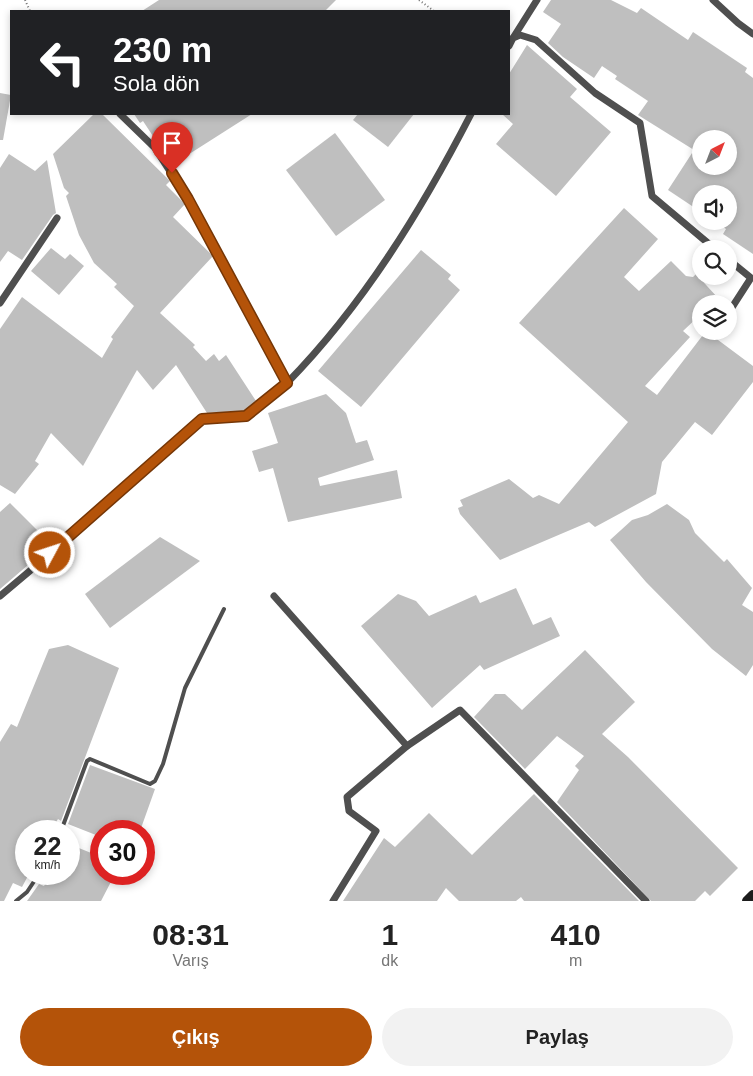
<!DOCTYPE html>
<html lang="tr">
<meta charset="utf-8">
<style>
:root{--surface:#fff;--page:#f2f2f2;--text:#222;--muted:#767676;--accent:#b45309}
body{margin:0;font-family:Helvetica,sans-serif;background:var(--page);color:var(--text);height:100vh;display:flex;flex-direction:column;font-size:19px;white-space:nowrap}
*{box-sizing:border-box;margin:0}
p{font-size:16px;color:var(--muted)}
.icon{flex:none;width:28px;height:28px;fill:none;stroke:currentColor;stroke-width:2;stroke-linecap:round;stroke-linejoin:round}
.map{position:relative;height:901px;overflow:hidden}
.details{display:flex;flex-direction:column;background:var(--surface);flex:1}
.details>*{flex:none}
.hud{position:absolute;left:10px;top:10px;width:500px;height:105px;border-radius:0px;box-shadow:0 2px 8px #0003;background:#202124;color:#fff;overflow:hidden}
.needle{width:32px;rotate:42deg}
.fabs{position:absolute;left:692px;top:130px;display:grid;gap:10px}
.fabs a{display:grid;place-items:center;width:45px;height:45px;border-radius:50%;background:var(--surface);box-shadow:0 2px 8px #0003;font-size:25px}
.speed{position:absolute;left:15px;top:820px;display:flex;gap:10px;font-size:25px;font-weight:700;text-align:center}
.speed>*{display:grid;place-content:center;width:65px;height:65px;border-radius:50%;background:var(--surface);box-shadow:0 2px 8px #0003;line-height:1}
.speed small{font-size:12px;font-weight:400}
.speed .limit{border:8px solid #d22;background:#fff;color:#111}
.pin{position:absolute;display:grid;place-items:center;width:42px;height:42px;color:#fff;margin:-51px -21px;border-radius:50% 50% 50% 0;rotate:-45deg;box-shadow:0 0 5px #0007}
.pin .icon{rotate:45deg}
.me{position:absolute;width:55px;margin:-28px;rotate:50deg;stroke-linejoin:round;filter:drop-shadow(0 0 4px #0008)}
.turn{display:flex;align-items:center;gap:18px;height:105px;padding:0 20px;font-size:22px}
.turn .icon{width:65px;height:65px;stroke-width:2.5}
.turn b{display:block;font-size:35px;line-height:42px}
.eta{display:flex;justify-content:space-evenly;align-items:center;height:85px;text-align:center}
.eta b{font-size:30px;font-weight:700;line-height:35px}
.action{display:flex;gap:10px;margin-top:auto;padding:10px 20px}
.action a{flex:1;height:58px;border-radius:30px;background:var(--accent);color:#fff;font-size:20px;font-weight:700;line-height:58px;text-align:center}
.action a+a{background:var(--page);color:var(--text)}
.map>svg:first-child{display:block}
</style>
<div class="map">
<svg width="753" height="901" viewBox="0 0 753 901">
<rect width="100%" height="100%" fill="#fff"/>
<g fill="#bfbfbf" fill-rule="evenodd">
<polygon points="159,0 336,0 325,11 142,11"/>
<path d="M 551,0 L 611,0 L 637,13 L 641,8 L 688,40 L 693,32 L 747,68 L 745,72 L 753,78 L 753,254 L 723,234 L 726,229 L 715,221 L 729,221 L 729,194 L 701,194 L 701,212 L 668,190 L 694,150 L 638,115 L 648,101 L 615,79 L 617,76 L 602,66 L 594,78 L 563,57 L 548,43 L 561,24 L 543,12 ZM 701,139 L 729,139 L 729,166 L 701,166 Z"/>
<polygon points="527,45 577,89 570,97 611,132 556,196 496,144 513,124 502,114 509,114 509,74"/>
<polygon points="0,93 11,95 3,140 0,140"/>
<polygon points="94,114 102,114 169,180 170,181 166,185 185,204 173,217 213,256 160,313 195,345 193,347 206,361 214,354 219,361 226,355 256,401 244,411 207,413 176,365 153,390 137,370 83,466 51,433 35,461 39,464 15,494 0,485 0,329 22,297 102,358 113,339 111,337 134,306 114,287 117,284 94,263 79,235 66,196 69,193 64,188 53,154"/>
<polygon points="134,114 252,114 172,165 143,121 140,123"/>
<polygon points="358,114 414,114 388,147 353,120"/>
<polygon points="335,133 385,200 336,236 286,170"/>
<polygon points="9,154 35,171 47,160 56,213 53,215 22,260 8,251 0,262 0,168"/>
<polygon points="624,208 658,239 624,277 639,291 671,261 686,276 693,277 696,274 718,298 712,304 701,304 701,314 683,331 690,337 645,386 657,395 706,331 753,366 753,382 712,435 695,422 662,462 656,494 595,527 589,522 500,560 460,514 458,508 463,506 460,500 509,479 533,498 539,495 559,504 628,422 519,323"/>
<polygon points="51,248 65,259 70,254 84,266 59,295 31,271"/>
<polygon points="421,250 451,275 448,279 460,290 361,407 318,371"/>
<polygon points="326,394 346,413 356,443 367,440 374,460 318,478 320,486 397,470 402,498 288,522 273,468 259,472 252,451 278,443 268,413"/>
<polygon points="10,503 41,534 27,547 35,559 0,589 0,512"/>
<polygon points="667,504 689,520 695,533 724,562 727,559 752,588 742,605 753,612 753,665 746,676 712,649 646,582 610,540 632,520 648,515"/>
<polygon points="160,537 200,561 110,628 85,594"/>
<polygon points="516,588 533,625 551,617 560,636 484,670 480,665 432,708 361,626 398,594 416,601 429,616 476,595 480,603"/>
<polygon points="68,645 119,668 61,821 58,819 51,831 26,831 26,874 29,874 22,887 13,883 4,901 0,901 0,742 11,724 17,727 49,649"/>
<polygon points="585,650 635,702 602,734 628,757 738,868 710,896 705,891 695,901 651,901 557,802 579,770 575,766 584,756 557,736 525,769 474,717 495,694 505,694 522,710"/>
<polygon points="90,765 155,789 140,831 101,831 101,837 68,824"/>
<polygon points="534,794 639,901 524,901 521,897 516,901 459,901 446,888 437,901 343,901 384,838 395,847 429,813 472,855"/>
<polygon points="69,844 101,857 101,874 115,874 101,901 27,901 39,884 44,886 51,874 69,874"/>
</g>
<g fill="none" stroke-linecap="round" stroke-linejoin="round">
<g stroke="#717171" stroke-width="2" stroke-dasharray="1 2.5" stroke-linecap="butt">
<polyline points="25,0 30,11"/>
<polyline points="419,0 434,11"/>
</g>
<g stroke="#4f4f4f" stroke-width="4">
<polyline points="61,831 87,761 90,759 150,784 155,781 163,764 185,688 224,609"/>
<polyline points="16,901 27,892 39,874"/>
</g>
<g stroke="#4f4f4f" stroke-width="7">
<polyline points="713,0 738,23 753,34"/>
<polyline points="513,38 537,0"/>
<polyline points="509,46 513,38 520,35 536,40 595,93 640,123 652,196 715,249"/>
<polyline points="729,260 751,278 729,312"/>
<polyline points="0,303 57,218"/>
<path d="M 287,383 C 364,304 421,211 471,114"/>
<polyline points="0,596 76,532 202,419 246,416 287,383 188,199 155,148 120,114"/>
<polyline points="274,596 407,746 460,710 646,901"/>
<polyline points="333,901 376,831 349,811 347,797 407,746"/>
</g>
<polyline stroke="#1c1c1c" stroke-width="10" points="747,901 753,895"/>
</g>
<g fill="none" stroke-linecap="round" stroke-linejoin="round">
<g stroke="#753606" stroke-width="12">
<polyline id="route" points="50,553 202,419 246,416 287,383 188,199 172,173"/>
</g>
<use href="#route" stroke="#b45309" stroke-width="9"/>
</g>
</svg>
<div class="fabs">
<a><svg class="needle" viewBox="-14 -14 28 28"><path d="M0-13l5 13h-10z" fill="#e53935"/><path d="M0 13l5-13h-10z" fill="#767676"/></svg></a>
<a><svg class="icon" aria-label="sound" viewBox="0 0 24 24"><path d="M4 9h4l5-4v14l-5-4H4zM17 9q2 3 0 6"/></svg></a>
<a><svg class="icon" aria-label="search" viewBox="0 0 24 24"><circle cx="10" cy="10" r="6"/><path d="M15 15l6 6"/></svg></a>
<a><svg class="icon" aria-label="layers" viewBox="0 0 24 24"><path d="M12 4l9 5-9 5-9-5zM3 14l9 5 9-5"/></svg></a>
</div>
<div class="speed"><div>22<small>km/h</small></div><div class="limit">30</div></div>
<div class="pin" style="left:172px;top:173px;background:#d93025"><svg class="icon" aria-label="arrive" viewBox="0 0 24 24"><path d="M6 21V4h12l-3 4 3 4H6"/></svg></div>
<svg class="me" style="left:50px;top:553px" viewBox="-20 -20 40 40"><circle r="17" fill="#b45309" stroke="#fff" stroke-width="3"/><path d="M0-11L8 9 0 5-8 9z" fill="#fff"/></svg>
<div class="hud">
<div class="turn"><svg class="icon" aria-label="left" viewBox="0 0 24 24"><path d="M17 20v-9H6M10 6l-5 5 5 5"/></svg><div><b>230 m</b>Sola dön</div></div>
</div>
</div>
<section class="details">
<div class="eta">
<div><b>08:31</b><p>Varış</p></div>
<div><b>1</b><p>dk</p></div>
<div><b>410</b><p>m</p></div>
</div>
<div class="action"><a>Çıkış</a><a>Paylaş</a></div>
</section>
